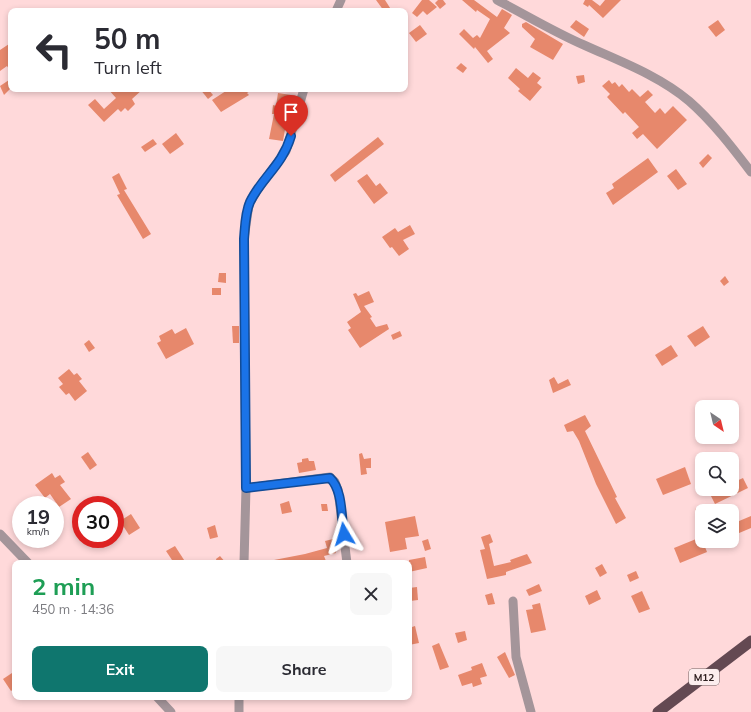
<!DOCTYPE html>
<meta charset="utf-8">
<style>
:root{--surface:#fff;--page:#f7f7f7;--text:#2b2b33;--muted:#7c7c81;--accent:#0f766e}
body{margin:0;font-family:Mulish,sans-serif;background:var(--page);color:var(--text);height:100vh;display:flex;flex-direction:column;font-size:15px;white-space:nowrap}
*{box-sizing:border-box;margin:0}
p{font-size:13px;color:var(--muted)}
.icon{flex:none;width:22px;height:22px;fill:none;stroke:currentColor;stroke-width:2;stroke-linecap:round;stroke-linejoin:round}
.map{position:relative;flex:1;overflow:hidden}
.sheet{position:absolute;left:12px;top:560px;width:400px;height:140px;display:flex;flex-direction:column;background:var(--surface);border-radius:8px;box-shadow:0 2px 6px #0003}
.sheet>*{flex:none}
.guide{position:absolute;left:8px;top:8px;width:400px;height:84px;border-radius:8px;box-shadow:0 2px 6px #0003;background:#fff;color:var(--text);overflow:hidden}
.needle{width:26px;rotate:145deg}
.controls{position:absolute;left:695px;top:400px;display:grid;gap:8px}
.controls a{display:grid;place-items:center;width:44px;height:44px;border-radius:8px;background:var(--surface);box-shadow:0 2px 6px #0003;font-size:20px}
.speed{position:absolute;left:12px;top:496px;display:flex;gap:8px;font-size:20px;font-weight:700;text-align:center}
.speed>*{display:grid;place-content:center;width:52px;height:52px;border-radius:50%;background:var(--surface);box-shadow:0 2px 6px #0003;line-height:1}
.speed small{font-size:10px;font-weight:400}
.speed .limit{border:6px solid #d22;background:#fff;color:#111}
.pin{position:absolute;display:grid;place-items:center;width:34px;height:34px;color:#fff;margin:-41px -17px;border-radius:50% 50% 50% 0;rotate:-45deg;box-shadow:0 0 4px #0007}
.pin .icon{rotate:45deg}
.me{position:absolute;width:44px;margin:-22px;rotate:353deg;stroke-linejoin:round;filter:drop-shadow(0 0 3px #0008)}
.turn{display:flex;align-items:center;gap:14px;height:84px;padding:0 20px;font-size:18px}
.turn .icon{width:52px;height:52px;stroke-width:2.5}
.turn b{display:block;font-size:28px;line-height:34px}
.round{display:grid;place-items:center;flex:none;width:42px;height:42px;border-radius:8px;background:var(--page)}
.headline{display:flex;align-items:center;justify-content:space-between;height:68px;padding:0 20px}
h1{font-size:24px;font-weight:700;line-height:30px;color:#1e9e55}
.cta{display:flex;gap:8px;margin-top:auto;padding:8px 20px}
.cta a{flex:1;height:46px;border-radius:8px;background:var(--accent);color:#fff;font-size:16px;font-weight:700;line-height:46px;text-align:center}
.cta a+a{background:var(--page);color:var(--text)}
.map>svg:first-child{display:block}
</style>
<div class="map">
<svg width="751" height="712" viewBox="0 0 751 712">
<rect width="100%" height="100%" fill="#ffd9da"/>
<g fill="#e7886c">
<polygon points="376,0 385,0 392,11 384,11"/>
<polygon points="422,0 429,0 437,7 427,15 423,11 417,17 412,13"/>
<polygon points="438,0 443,0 446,4 440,9 435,3"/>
<polygon points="462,0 474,0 497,17 502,9 512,15 504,28 510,33 487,51 493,59 488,63 475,47 474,49 459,34 464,29 473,38 477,35 480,38 490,19 477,10 476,12"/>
<polygon points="585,0 592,0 600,6 605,0 621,0 603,18 589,5 588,7 583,4"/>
<polygon points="576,20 589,29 584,37 570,27"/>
<polygon points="718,20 725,30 716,37 708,27"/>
<polygon points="526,22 563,44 553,60 530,47 535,39 522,27 522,24"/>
<polygon points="420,25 427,34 416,42 409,33"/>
<polygon points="9,44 11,48 11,72 7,66 0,71 0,50"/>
<polygon points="461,63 467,68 463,73 456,68"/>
<polygon points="516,68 528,78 533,72 541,78 537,83 542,87 530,101 518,91 520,89 508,78"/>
<polygon points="584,75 585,82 578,84 576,76"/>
<polygon points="9,80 11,88 4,95 0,86"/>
<polygon points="609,80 612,84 615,82 619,87 622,84 629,92 632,89 640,97 648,90 653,95 645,102 655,113 660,108 665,114 673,106 687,120 657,149 643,134 637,139 632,133 639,127 625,112 623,114 607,97 610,94 602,86"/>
<polygon points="108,89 143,89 132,99 135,104 128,111 125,108 121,112 118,109 104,122 88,105 95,99 104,109 116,98"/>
<polygon points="200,89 208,89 213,95 208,99"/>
<polygon points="229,89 253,89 247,93 249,95 221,112 212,100"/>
<polygon points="278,93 291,95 283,141 269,139 274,114 272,114 273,105 276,106"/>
<polygon points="176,133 184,144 170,154 162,144"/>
<polygon points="378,137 384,144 335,182 330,175"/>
<polygon points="153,139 157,144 145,152 141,147"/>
<polygon points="708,154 712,158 703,168 699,163"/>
<polygon points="648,158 658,172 613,205 606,193 614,188 612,184"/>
<polygon points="676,169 687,184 678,190 667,176"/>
<polygon points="119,173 127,189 124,190 151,234 143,239 117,195 120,194 112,177"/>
<polygon points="367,174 376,186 380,183 388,193 374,204 357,181"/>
<polygon points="410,225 415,234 403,240 409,249 399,256 392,247 390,248 382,237 395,228 398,232"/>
<polygon points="219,273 226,273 226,283 218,282"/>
<polygon points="725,276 729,282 724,286 720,281"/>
<rect x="212" y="288" width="9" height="7"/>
<polygon points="369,291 374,302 364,306 372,317 370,318 376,327 387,324 389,329 360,348 348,330 351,328 347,322 361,312 353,294 356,293 358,296"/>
<polygon points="232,326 239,326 239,343 233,343"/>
<polygon points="703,326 710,337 695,347 687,336"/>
<polygon points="186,328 194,344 166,359 157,343 161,341 159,336 172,329 175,334"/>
<polygon points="400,331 402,336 393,340 391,335"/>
<polygon points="89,340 95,348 89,352 84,344"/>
<polygon points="671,345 678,356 662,366 655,355"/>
<polygon points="69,369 74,375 77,373 82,379 79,381 87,391 75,401 69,393 66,395 59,387 63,384 58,378"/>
<polygon points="554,377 558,384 568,379 571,385 553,393 549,380"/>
<polygon points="585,415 591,426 585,431 617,497 615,498 626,518 616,524 596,484 579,441 573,431 567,432 564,425"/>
<polygon points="88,452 97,465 90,470 81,457"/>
<polygon points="362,453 364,459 371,458 371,468 366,468 367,474 361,475 359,454"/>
<polygon points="308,458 309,461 314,461 316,470 299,473 297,463 302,462 302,459"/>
<polygon points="685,467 691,484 663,495 656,479"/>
<polygon points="52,473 55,478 60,475 65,482 60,485 71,499 59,507 50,494 45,498 35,485"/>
<polygon points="743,478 748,488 715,504 710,494 720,489 732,489 732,483"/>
<polygon points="289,501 292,512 282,514 280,504"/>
<polygon points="321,504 327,504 328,511 322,511"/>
<polygon points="702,506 702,526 701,526 695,509"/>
<polygon points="81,511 81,526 74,516"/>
<polygon points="131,514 140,528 129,535 120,521"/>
<polygon points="415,516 419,536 405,538 407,549 390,552 385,522"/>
<polygon points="751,516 751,528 732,536 732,524"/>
<polygon points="215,525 218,537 210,539 207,528"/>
<polygon points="490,534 493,542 489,544 494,566 511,562 510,560 527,554 532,563 506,572 506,575 487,579 480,550 485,549 481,537"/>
<polygon points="701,537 707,552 680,563 674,548"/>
<polygon points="333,539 336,553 324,556 326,561 275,563 274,560 305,554 327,548 325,541"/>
<polygon points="428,539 431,549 425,551 422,541"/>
<polygon points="175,546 186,563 174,563 166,551"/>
<polygon points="220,556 226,563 217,563 216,559"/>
<polygon points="425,557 427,568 409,572 409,560"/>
<polygon points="602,564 607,573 600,577 595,568"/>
<polygon points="636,571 639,578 630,582 627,575"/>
<polygon points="539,584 542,591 529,596 526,590"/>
<polygon points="417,587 418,600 410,601 409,588"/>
<polygon points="597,590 601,599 589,605 585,596"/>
<polygon points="642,591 650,609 639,613 631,596"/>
<polygon points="492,593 495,604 488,605 485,595"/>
<polygon points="540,603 546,630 531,633 526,610 533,609 532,605"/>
<polygon points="415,626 419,643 409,645 409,628"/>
<polygon points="465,631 467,640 458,643 455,633"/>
<polygon points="439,643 449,667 440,670 432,646"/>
<polygon points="505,652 515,675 509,678 497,657"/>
<polygon points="482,663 487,676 480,678 482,684 473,687 472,683 462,686 458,675 472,670 471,667"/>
<polygon points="15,671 15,688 11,691 3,679"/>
</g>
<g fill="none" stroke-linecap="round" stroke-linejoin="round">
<g stroke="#a4959a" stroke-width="9">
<path d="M 497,0 C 526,15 554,32 584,45 C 619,61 658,75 689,101 C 712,121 732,147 751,172"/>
<polyline points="336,11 341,0"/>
<polyline points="246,488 330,477 335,482 338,490 347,563"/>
<polyline points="0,534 28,563"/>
<polyline points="244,563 246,488 244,239 249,204 258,189 286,151 304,89"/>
<polyline points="513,601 516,657 531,712"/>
<polyline points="157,697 171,712"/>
<polyline points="239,712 239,697"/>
</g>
<polyline stroke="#644952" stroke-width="11" points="658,712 751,641"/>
</g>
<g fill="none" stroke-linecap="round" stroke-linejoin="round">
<g stroke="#114b97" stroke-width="10">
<path id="route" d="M 291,136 C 282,166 262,177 250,202 C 245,213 245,228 244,239 L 246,488 L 330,478 C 343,490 341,517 344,534"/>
</g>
<use href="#route" stroke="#1a73e8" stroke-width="7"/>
</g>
<g text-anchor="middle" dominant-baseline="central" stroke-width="4" stroke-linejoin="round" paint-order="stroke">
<rect fill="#fceded" stroke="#6c5e5e" stroke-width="1" x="689" y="669" width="30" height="16" rx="3"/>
<g font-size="10" font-weight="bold" fill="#2e2020">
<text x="704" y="677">M12</text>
</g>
</g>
</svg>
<div class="controls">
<a><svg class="needle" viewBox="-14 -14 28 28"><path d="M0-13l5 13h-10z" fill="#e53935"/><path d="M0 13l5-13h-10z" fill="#7c7c81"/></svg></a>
<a><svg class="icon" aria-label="search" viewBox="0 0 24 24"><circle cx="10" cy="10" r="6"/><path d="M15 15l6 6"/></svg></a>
<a><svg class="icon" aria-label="layers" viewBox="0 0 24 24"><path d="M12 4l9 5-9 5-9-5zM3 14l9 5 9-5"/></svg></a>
</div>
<div class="speed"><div>19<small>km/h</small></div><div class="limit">30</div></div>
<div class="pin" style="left:291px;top:136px;background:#d93025"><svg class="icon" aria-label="arrive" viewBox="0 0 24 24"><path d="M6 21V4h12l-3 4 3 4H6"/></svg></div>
<svg class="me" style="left:344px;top:534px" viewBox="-20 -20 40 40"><path d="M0-17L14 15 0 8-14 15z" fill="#1a73e8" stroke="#fff" stroke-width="4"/></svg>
<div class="guide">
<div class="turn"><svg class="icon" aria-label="left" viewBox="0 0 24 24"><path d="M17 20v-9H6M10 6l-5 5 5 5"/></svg><div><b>50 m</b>Turn left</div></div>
</div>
<section class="sheet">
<div class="headline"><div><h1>2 min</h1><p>450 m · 14:36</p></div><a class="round"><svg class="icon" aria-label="close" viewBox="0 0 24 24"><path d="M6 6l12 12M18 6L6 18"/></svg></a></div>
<div class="cta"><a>Exit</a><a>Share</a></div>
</section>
</div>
